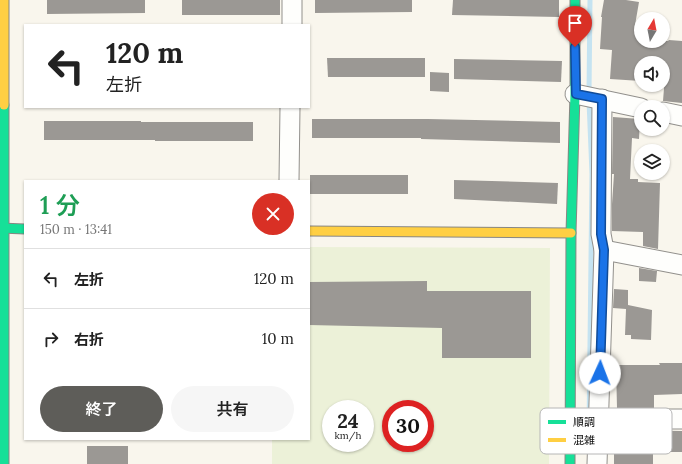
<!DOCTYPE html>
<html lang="ja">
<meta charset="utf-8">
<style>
:root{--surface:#fff;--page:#f6f6f6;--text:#222;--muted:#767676;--line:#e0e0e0;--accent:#5e5d59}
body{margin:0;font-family:Lora,"Noto Sans JP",serif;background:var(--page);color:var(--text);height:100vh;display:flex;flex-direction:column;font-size:15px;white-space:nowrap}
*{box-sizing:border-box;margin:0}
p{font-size:13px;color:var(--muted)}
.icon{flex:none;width:22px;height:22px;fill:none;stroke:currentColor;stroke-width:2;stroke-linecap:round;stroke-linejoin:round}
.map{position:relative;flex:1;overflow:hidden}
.details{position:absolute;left:24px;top:180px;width:286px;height:260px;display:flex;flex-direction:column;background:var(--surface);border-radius:0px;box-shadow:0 1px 3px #0004}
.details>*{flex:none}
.guide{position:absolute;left:24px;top:24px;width:286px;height:84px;border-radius:0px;box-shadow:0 1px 3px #0004;background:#fff;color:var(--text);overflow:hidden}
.needle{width:26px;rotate:10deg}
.buttons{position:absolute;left:634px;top:12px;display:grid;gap:8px}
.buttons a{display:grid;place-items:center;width:36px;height:36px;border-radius:50%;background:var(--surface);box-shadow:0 1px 3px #0004;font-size:20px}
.speed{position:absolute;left:322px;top:400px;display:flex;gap:8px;font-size:20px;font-weight:700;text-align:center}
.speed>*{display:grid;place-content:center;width:52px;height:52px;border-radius:50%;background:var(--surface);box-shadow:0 1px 3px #0004;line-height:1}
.speed small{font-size:10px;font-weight:400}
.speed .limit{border:6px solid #d22;background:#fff;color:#111}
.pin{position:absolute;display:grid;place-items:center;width:34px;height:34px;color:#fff;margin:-41px -17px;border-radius:50% 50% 50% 0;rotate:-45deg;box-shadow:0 0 4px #0007}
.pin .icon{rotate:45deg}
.me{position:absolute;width:44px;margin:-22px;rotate:2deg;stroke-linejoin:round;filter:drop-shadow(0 0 3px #0008)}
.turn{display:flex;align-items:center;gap:14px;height:84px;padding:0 16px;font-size:18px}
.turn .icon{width:52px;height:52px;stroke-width:2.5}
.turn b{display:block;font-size:28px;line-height:34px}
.round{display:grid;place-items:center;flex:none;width:42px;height:42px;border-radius:21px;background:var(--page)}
.headline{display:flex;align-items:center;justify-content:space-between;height:68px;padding:0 16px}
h1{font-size:24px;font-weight:600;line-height:30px;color:#1e9e55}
.button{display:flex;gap:8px;margin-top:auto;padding:8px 16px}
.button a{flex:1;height:46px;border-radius:24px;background:var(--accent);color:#fff;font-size:16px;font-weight:600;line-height:46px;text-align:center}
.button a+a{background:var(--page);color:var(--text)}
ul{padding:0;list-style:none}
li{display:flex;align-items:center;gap:12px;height:60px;padding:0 16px;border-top:1px solid var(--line)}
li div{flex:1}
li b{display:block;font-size:15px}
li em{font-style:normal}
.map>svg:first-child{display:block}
</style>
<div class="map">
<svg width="682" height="464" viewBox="0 0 682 464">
<rect width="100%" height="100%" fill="#f9f6ed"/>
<path fill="#ecf1d8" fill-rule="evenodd" d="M 309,247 L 550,248 L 549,464 L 272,464 L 272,439 L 309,439 ZM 331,409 L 365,409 L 365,443 L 331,443 ZM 391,409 L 425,409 L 425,443 L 391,443 Z"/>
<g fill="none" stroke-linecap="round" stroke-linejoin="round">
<g stroke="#c5e3f1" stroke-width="5">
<polyline points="589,93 590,0"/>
<polyline points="589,101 592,174 589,429"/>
</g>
</g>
<g fill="#9b9894">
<polygon points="47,0 145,0 145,13 47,14"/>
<rect x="182" y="0" width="98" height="15"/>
<polygon points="315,0 412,0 412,12 315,13"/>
<polygon points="453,0 559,0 559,17 452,15"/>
<polygon points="604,0 626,0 639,2 634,31 641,32 641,41 668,41 669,40 682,41 682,103 663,101 666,63 641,63 641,81 610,79 612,50 600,49 602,17 601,17"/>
<polygon points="327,58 425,58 425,77 328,77"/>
<polygon points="454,59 562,61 561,82 454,79"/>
<polygon points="430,72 449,73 449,92 430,91"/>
<polygon points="613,117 640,119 639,139 632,138 630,179 638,179 638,182 660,183 658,249 643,246 643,232 612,231 612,204 614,174 612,174"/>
<polygon points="312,119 428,119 560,122 560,143 421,139 421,138 312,138"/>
<polygon points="44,121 141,121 141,122 253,122 253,141 155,141 155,140 44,140"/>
<rect x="310" y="175" width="98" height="19"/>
<polygon points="454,180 558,183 557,204 454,199"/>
<polygon points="639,268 657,271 656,282 639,281"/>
<polygon points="427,281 427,291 531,291 531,358 442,358 442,328 309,325 309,282"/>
<polygon points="614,289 628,290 628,305 652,310 651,340 631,339 631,335 625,335 626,309 613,308"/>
<polygon points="659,363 682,363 682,394 654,395 654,408 617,408 616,365 660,365"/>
<polygon points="625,430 682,431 682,452 653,452 653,464 614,464 614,433 625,433"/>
<rect x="87" y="446" width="41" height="18"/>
</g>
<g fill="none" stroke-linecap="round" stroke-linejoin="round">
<g stroke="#92908c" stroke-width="21">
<g id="street">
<polyline points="292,25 292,0"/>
<polyline points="575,94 641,108"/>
<polyline points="663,112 682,116"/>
<polyline points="289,181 290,107"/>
<polyline points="604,250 682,265"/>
<polyline points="599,419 682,419"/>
<polyline points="597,464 604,250 601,234 602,99"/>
</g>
</g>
<g stroke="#888783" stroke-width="11">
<g id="fast">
<polyline points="0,228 25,229"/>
<polyline points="4,464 4,105"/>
<polyline points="570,464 571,233 575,94 575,0"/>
</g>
</g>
<g stroke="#888783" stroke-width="11">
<g id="slow">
<polyline points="4,0 4,105"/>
<polyline points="309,231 571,233"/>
</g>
</g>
<use href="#street" stroke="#fefefc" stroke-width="19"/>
<use href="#fast" stroke="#16e098" stroke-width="9"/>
<use href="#slow" stroke="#ffcf43" stroke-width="9"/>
</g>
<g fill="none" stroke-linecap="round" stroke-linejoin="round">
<g stroke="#114b97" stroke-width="10">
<polyline id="route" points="575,47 576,94 602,99 601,234 604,250 600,373"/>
</g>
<use href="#route" stroke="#1a73e8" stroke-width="7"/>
</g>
<rect x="540" y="408" width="132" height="46" rx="6" fill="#fff" stroke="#b6b6b6" stroke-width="1"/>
<rect x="548" y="420" width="18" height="4" fill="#16e098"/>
<rect x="548" y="438" width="18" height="4" fill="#ffcf43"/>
<g font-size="11" fill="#0a0a0a">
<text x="573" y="426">順調</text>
<text x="573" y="444">混雑</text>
</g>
</svg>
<div class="buttons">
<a><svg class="needle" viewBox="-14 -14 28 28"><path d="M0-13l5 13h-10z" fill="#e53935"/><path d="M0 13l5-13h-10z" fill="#767676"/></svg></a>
<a><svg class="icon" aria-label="sound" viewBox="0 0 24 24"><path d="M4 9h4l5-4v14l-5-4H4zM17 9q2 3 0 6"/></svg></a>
<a><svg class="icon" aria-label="search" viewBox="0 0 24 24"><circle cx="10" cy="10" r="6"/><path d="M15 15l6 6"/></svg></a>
<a><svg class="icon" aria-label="layers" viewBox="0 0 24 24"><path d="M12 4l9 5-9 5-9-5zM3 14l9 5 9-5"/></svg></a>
</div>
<div class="speed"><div>24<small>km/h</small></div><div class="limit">30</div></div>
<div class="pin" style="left:575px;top:47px;background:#d93025"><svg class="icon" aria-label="arrive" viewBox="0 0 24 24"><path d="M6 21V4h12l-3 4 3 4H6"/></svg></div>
<svg class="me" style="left:600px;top:373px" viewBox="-20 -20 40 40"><circle r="19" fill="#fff"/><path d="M0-13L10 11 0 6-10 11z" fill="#1a73e8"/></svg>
<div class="guide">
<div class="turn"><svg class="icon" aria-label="left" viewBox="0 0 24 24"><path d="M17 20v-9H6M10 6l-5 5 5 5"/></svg><div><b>120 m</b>左折</div></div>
</div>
<section class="details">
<div class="headline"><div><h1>1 分</h1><p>150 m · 13:41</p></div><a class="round" style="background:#d93025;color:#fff"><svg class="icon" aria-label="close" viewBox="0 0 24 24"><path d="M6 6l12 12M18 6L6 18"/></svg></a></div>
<ul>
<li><svg class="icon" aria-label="left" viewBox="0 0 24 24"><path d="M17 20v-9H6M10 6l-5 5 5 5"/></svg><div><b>左折</b></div><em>120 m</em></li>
<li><svg class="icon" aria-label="right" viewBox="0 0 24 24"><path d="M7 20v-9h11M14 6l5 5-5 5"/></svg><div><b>右折</b></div><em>10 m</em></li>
</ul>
<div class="button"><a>終了</a><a>共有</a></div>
</section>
</div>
